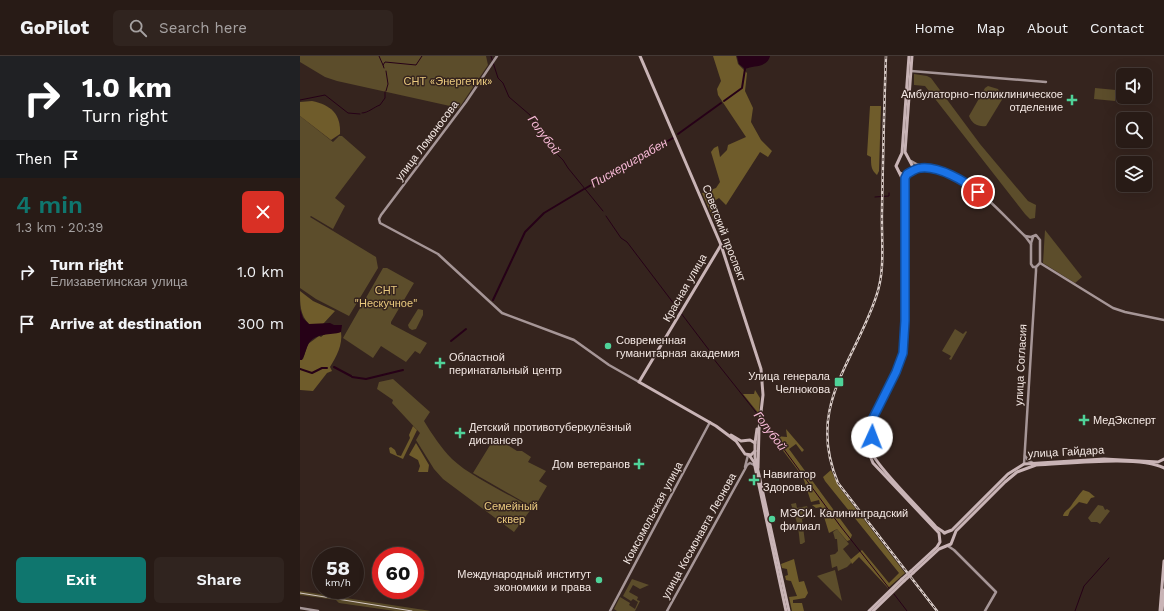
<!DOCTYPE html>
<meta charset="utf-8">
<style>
:root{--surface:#281b16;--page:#30241f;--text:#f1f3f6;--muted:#a5a1a1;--line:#443935;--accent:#0f766e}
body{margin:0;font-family:"Work Sans",sans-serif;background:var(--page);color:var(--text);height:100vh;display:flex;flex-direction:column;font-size:15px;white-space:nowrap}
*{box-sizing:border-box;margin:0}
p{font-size:13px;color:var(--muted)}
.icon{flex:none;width:22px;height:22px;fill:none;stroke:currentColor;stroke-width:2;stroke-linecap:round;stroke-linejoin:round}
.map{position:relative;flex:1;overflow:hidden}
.side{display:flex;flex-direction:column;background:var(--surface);width:300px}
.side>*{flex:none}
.guide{background:#202124;color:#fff;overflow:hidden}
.buttons{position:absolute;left:816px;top:12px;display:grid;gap:8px}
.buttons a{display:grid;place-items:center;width:36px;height:36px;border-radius:6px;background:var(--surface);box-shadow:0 4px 16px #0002,0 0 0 1px var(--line);font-size:20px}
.speed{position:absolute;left:12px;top:491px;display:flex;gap:8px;font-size:20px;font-weight:700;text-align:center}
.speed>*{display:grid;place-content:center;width:52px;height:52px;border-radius:50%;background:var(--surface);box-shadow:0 4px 16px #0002,0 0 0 1px var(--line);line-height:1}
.speed small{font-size:10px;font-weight:400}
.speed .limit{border:6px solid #d22;background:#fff;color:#111}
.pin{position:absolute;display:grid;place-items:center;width:34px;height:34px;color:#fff;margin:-17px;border:2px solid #fff;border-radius:50%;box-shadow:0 1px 4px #0007}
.me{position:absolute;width:44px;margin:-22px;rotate:2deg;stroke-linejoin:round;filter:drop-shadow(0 0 3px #0008)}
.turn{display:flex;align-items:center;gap:14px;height:84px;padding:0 16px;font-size:18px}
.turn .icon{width:52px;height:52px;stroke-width:2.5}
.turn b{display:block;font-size:28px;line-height:34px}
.then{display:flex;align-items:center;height:38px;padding:0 16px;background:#0003;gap:8px;font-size:15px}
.round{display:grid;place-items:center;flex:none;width:42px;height:42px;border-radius:6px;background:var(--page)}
.overview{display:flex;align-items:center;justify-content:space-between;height:68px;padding:0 16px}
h1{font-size:24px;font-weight:600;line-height:30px;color:var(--accent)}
.button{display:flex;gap:8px;margin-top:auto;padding:8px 16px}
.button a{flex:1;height:46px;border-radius:6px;background:var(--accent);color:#fff;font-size:16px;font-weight:600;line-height:46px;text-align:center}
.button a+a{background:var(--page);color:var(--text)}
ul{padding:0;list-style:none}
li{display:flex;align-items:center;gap:12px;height:52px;padding:0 16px}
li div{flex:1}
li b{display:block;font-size:15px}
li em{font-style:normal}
header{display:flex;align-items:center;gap:24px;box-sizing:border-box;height:56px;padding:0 20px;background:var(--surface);border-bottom:1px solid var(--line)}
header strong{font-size:19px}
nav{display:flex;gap:22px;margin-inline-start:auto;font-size:14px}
.search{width:280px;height:36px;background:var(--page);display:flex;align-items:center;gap:10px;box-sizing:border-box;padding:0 14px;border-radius:6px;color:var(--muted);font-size:15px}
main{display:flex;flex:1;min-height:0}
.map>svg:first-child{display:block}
</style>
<header>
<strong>GoPilot</strong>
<div class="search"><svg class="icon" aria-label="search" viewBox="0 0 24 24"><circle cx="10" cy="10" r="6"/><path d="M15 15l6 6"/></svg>Search here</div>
<nav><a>Home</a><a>Map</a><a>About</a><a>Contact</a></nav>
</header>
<main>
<section class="side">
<div class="guide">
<div class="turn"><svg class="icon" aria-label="right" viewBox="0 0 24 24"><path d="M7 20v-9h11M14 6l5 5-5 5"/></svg><div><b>1.0 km</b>Turn right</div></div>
<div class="then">Then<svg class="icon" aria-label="arrive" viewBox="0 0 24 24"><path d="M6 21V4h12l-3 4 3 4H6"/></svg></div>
</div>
<div class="overview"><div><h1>4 min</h1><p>1.3 km · 20:39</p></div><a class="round" style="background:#d93025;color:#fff"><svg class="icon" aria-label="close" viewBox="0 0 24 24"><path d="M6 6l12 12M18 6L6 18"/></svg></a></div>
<ul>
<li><svg class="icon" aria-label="right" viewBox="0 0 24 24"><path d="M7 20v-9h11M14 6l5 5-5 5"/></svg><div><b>Turn right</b><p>Елизаветинская улица</p></div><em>1.0 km</em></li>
<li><svg class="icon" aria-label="arrive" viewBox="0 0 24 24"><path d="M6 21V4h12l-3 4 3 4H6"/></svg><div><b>Arrive at destination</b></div><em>300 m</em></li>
</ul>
<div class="button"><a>Exit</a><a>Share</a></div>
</section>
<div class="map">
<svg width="864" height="555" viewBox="0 0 864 555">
<rect width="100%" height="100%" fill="#35241e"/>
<g fill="#5c4d2b">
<polygon points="0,0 186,0 188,9 159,52 37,25 25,21 0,6"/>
<polygon points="614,18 627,20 631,22 680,88 728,145 736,149 735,162 730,163 725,158 625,30 614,29"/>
<path d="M 688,30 L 698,33 L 703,42 L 686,70 C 678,71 672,68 669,60 L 685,32 Z"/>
<polygon points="795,32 816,34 815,45 794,43"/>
<polygon points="0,60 33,86 39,80 42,80 66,101 35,142 45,150 33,173 11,160 10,161 76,201 78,212 49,260 16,243 0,232"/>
<polygon points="745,174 782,221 775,227 743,207"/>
<polygon points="83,212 87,212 114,227 91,266 91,268 127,287 120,298 115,295 106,306 81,290 73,302 43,282"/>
<polygon points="118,253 123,254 123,259 116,273 112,274 109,272 108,269"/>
<polygon points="655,273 663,278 666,275 667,276 651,304 649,303 651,300 642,295"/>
<path d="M 93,323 L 130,356 L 124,365 C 132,378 141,392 152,403 C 171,421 209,438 232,452 L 214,476 L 143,423 L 134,413 L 116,384 L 120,377 L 92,347 L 93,344 L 77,333 L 79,326 Z"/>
<polygon points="195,381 217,395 222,395 231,401 228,406 246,415 239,425 247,430 234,452 173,417"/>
<polygon points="496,447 497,452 507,450 509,456 507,461 502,463 505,486 502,488 500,488 498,470 491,448"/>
<polygon points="798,449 803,450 805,454 807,453 810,455 800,468 797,466 791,466 788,462"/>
<polygon points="537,473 549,488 543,493 551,503 551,507 547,511 538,515 537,510 532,512 530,499 535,498 538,495 537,483 535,483 533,476"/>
<polygon points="535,514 542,545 517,520"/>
<polygon points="332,523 349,529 340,533 333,529 329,536 338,541 337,544 340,545 335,555 317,555 314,553 320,541 330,547 329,549 335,553 338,546 333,543 331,545 323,540"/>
<polygon points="0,535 131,555 95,555 39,547 36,544 0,539"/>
</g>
<g fill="#6f5c2b">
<polygon points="413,0 436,0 438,8 447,17 445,35 453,52 451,66 461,84 472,95 468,101 460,96 426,149 419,142 411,147 419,168 416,168 402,137 416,132 420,126 411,96 414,92 418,90 420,101 427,94 428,89 446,81 418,39 417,33 421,25"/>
<path d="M 12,45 C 31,49 41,58 40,78 L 31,84 L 0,60 L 0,46 Z"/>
<path d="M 570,50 L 581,50 L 579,115 L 577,119 C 571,114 571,109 571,101 L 567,99 Z"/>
<path d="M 0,235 L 13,245 L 35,255 L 23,268 L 9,268 C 0,259 0,248 0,235 Z"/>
<path d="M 41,276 C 43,289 36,301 30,311 L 32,315 L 27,317 L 13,335 L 0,334 L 0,304 L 3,303 L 8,288 L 19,280 L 21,281 L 26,277 Z"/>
<polygon points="455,334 460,342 459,358 443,338 454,338"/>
<polygon points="113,370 117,374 103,403 90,397 89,392 91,391 95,394 97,399 101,400 110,382 109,379"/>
<polygon points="486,373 504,394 502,396 496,388 489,393 552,479 550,484 547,485 537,473 529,477 521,451 516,452 512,449 520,448 519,444 511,446 503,421 478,388 478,385 476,380 487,381"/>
<polygon points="116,387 129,409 128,416 118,416 120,410 118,404 109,399"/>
<polygon points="531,414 539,431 605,517 588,532 559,501 552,508 550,504 562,494 589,527 599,517 525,425 523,421"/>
<path d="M 783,434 L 789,436 L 795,441 L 791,442 L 787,448 L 779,446 L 770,455 L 768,460 L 763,460 C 764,455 768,454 771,450 C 774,445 778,440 783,434 Z"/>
<polygon points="494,503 499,526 504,525 508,537 505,542 493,544 493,547 502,547 504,555 492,555 489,541 497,540 491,525 486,524 485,520 488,519 487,513 482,512 481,508"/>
</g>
<g fill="#260117">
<path d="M 437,0 L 470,0 C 467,12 454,9 445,13 L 439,8 Z"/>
<path d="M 0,253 L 3,262 L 9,268 L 30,267 L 34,269 L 42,269 L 41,276 C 30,280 17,276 9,287 C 6,292 5,299 2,304 L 0,304 Z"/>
</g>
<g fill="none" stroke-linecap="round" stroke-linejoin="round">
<g stroke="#260117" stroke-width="1">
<polyline points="79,0 83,9"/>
<polyline points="191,0 198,22 203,27 209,41 230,59 238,73 244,77 249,90 263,104 268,112 303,155"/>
<polyline points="84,12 83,9 85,6 116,9 122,0"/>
<polyline points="86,15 88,28 86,35"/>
<polyline points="0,44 25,39 48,57 60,58"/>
<path d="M 62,57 C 68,57 74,51 80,49 L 85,42 L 85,36"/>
<polyline points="575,141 589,140 589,137"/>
<polyline points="306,160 321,182 327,186 409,294 409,297 459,360"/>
<polyline points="461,362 541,471 589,532"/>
<polyline points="594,538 607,555"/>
<polyline points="775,555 784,530 809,502"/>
</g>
<g stroke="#260117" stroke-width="2">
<polyline points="424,45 442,32 445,13"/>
<polyline points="378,78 421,47"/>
<polyline points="286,132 373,82"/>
<polyline points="193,244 225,176 244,157 284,133"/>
<polyline points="151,285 166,273"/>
<polyline points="34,311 51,320"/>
<polyline points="0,313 12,317 22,312 27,312"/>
<polyline points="52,321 66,323 103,314"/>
</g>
<g stroke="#a69697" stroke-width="2.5">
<polyline points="197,0 166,46 81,159 79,163 80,167 138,198 202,257 274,284 309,309 339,326"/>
<polyline points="611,15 746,26"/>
<path d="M 611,105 C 626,115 644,115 660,123 C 685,137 705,161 725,180 L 731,188"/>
<polyline points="611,116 623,111"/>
<polyline points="733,181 731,187 731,208 733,211 736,211"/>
<polyline points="740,207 813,252 825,256 864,264"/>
<polyline points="725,400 728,404 733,407"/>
<polyline points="724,408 736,215 736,211 740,207 740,184 736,179 731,181 725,180"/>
<polyline points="445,411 448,399"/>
<polyline points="648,490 654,494 696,536 685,555"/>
<polyline points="0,552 18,555"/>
<polyline points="310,555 410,366"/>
<polyline points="367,555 445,413 447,409 450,407 454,409"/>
</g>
<g stroke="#c9b4b6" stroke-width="3">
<polyline points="340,0 421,189 461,313 463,339 459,373 458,412"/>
<polyline points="609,0 602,97 596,110 602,122 602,290 596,312 565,374 561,378 573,407 639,477 640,486 637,491 611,515"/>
<polyline points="600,117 604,119 609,117 613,111 605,96 612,0"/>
<polyline points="421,189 339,326 416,370 436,385 445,398 451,399 455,395"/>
<polyline points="604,282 605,122 607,118"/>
<path d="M 603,294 L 598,314 L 570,368 L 569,373 L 572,379 C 571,381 569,385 568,387 C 567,402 624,457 636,471 L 645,477"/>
<polyline points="457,373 455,387 455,401 489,555"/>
<polyline points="431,379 441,385 450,384 455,387"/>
<polyline points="449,399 454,406 486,555"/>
<polyline points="644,477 652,474 708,418 724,408 804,403 858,406 864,403"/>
<path d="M 613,517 L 639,493 L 651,488 L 656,475 L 705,426 L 717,416 L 736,409 C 766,408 839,399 864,412"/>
<polyline points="569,555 602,523"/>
<polyline points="573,555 604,525"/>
<polyline points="860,555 864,505"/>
<polyline points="862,555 864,534"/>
</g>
<polyline stroke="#dacdc9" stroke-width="1" points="0,537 112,555"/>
<g stroke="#dacdc9" stroke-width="2.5">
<path id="rail" d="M 586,0 C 584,51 583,103 582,154 C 581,183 586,213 576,241 C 553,309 506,351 538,427 L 637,555"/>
</g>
<use href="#rail" stroke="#35241e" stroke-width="1" stroke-dasharray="3" stroke-linecap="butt"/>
<g stroke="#c9b4b6" stroke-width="3">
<polyline points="602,523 611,515"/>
<polyline points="604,525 613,517"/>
</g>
</g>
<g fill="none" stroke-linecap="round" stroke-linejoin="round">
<g stroke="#114b97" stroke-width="10">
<path id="route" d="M 572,381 L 569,373 L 572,364 L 596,316 L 603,297 L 605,265 L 605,122 L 607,118 C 611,116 616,112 621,112 C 639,110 665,125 678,136"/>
</g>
<use href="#route" stroke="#1a73e8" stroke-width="7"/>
</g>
<g fill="#4fd399" stroke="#35241e" stroke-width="1.5">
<path d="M770 38h4v4h4v4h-4v4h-4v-4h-4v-4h4z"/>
<circle cx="308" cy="290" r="4"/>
<path d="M138 301h4v4h4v4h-4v4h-4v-4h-4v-4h4z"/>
<rect x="534" y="321" width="10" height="10" rx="2"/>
<path d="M782 358h4v4h4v4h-4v4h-4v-4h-4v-4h4z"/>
<path d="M158 371h4v4h4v4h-4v4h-4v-4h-4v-4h4z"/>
<path d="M337 402h4v4h4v4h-4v4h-4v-4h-4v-4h4z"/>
<path d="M452 418h4v4h4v4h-4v4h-4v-4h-4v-4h4z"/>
<circle cx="472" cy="463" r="4"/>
<circle cx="299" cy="524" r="4"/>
</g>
<g text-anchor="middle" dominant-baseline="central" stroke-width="3" stroke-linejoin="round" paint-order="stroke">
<g font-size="11" fill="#e9c97e" stroke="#35241e">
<text x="148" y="25">СНТ «Энергетик»</text>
<text x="86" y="234">СНТ<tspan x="86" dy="13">"Нескучное"</tspan></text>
<text x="211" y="450">Семейный<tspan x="211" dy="13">сквер</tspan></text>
</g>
<g font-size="11" fill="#f4e8e4" stroke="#35241e" text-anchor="start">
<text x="763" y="38" text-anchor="end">Амбулаторно-поликлиническое<tspan x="763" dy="13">отделение</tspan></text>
<text x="316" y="284">Современная<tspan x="316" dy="13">гуманитарная академия</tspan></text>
<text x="149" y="301">Областной<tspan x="149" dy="13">перинатальный центр</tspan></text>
<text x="530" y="320" text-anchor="end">Улица генерала<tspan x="530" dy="13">Челнокова</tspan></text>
<text x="793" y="364">МедЭксперт</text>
<text x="169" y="371">Детский противотуберкулёзный<tspan x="169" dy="13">диспансер</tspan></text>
<text x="330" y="408" text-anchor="end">Дом ветеранов</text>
<text x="463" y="418">Навигатор<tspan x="463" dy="13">Здоровья</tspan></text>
<text x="480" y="457">МЭСИ. Калининградский<tspan x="480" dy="13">филиал</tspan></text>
<text x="291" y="518" text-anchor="end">Международный институт<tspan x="291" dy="13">экономики и права</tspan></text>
</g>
<g font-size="11" fill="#f4e8e4" stroke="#35241e">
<text transform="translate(127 85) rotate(-53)">улица Ломоносова</text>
<text transform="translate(424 177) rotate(69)">Советский проспект</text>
<text transform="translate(385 232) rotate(-60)">Красная улица</text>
<text transform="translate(721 309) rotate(-87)">улица Согласия</text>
<text transform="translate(766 396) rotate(-3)">улица Гайдара</text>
<text transform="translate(353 457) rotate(-62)">Комсомольская улица</text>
<text transform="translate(399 480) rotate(-61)">улица Космонавта Леонова</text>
</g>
<g font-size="12" font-style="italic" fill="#f9bad8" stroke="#35241e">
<text transform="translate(244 79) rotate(53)">Голубой</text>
<text transform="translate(329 107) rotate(-30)">Пискериграбен</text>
<text transform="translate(470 375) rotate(53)">Голубой</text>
</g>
</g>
</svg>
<div class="buttons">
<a><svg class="icon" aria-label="sound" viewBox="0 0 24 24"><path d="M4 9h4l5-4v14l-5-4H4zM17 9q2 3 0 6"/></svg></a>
<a><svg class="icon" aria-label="search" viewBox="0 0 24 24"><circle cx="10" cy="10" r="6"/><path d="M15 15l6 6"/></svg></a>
<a><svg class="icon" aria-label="layers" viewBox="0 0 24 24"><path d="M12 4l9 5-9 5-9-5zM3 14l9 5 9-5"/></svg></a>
</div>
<div class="speed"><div>58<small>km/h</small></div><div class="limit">60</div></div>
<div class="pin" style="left:678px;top:136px;background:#d93025"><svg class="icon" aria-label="arrive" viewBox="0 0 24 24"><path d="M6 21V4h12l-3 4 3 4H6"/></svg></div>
<svg class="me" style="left:572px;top:381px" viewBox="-20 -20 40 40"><circle r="19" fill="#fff"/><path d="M0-13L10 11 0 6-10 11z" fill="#1a73e8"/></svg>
</div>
</main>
